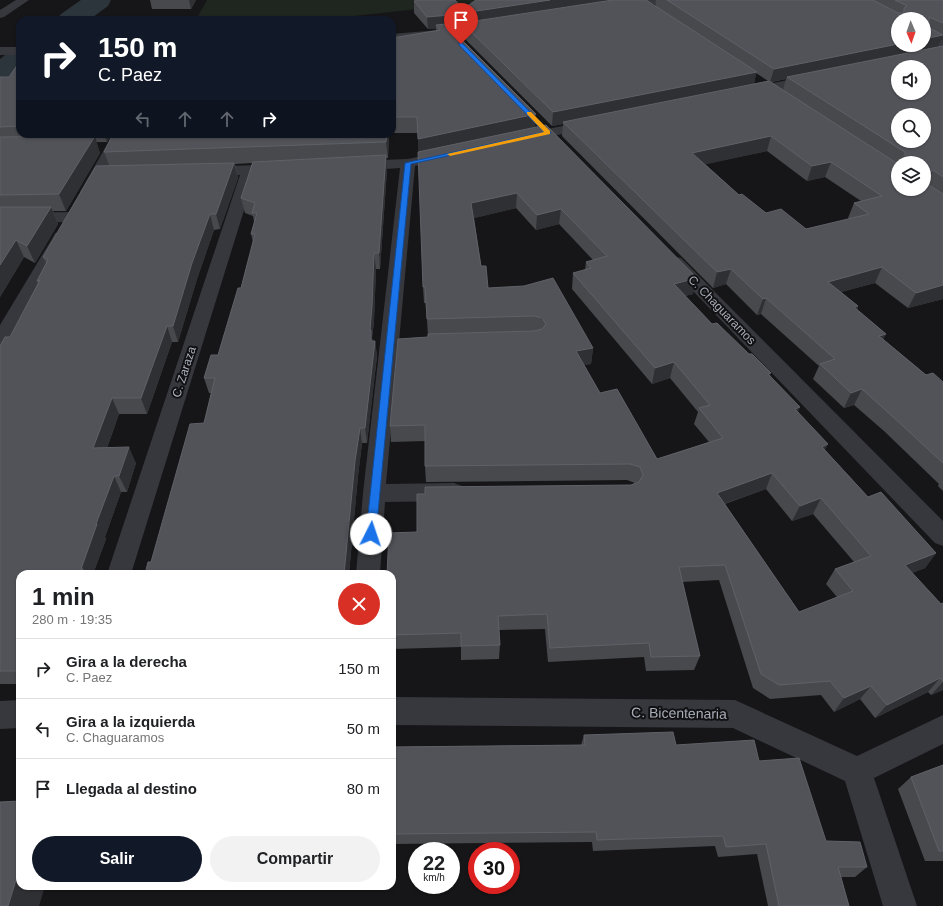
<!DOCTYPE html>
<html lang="es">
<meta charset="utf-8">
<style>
:root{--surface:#fff;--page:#f2f2f2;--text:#202124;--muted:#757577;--line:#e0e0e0;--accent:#111827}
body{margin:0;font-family:Helvetica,sans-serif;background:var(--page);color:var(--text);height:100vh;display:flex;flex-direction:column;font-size:15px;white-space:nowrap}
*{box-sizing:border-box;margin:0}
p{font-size:13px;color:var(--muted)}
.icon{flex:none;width:22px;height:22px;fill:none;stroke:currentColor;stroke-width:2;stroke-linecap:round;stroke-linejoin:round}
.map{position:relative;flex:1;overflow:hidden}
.details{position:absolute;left:16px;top:570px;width:380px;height:320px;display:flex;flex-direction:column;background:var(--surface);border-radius:12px;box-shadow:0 1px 3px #0004}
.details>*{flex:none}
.hud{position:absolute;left:16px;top:16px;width:380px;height:122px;border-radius:12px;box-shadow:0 1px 3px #0004;background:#111827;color:#fff;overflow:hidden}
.needle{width:26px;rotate:178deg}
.tools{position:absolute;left:891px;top:12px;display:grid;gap:8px}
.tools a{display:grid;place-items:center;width:40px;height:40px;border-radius:50%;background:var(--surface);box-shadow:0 1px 3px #0004;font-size:20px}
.speed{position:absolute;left:408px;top:842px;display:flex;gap:8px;font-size:20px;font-weight:700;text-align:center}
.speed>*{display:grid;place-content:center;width:52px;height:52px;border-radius:50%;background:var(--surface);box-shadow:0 1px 3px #0004;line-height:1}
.speed small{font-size:10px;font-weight:400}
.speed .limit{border:6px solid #d22;background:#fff;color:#111}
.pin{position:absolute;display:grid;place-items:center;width:34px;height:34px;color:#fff;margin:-41px -17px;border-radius:50% 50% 50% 0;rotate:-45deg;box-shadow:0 0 4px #0007}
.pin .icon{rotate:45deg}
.me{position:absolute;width:44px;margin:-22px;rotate:4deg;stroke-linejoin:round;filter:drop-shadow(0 0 3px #0008)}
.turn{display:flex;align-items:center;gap:14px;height:84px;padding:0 16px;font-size:18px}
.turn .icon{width:52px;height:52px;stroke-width:2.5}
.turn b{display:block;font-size:28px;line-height:34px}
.lanes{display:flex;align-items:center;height:38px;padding:0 16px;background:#0003;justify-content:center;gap:20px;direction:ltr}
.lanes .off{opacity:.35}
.round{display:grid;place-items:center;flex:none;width:42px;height:42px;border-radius:21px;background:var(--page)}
.summary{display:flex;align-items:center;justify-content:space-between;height:68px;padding:0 16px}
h1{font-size:24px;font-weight:600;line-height:30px}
.cta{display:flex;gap:8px;margin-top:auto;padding:8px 16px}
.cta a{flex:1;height:46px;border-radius:24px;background:var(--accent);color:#fff;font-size:16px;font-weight:600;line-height:46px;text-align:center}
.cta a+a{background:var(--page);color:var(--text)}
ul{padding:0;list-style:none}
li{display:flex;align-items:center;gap:12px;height:60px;padding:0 16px;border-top:1px solid var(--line)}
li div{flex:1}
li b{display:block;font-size:15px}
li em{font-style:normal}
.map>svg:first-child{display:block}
</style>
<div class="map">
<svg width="943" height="906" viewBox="0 0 943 906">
<rect width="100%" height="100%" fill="#161618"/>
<polygon fill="#1e261f" points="207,0 486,0 483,2 317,20 196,20"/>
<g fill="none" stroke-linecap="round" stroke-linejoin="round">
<g fill="#2c353c" fill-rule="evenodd">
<polygon points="81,0 111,0 108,6 89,20 57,20 61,14"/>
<polygon points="20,49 20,73 11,81 0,83 0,59 9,52"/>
</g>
<g fill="#37383d" fill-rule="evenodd">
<polygon points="16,0 29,0 4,17 0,18 0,10"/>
<polygon points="643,0 669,0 664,3 620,10 614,7 620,4"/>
<polygon points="491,24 495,25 497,27 495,29 450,37 392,42 392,34 450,29"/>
<polygon points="924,31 943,40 943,49 924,40"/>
<rect x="0" y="47" width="20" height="8"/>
<polygon points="813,75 818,76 819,79 818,82 749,96 744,95 742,92 744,89 749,88"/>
<polygon points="592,120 597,121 599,124 597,127 523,142 518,141 516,138 518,135 523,134"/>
<polygon points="113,134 127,134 94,195 88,197 82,195 80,192"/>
<polygon points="449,150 454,151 456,154 454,157 415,166 386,484 454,483 462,486 465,492 462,498 454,501 385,502 380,574 356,574 363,493 400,168 356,171 351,169 348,166 351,163 356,161 408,159"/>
<polygon points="280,164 285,166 288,169 285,172 255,175 131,574 107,574 240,175 206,177 201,175 198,172 201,169 206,167"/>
<polygon points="73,212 79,214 81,217 79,220 73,222 0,223 0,213"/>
<polygon points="61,232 67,233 69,237 10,341 7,345 0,347 0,325 53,237 55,233"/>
<polygon points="675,257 681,258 943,521 943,546 935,543 669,266 666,262 669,258"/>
<polygon points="392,697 735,700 857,756 943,715 943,744 874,778 917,906 883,906 845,781 733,728 392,725"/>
<polygon points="20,700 20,728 0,729 0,701"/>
</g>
</g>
<g fill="#47494d" fill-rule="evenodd">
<polygon points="150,0 196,0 191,9 152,9"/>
<path d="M 656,0 L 943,0 L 943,38 L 939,47 L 943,46 L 943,299 L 908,308 L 875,283 L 841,292 L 858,306 L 857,310 L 886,334 L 883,339 L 926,375 L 943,382 L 943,491 L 938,486 L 939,484 L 884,431 L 854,405 L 844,408 L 813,379 L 819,366 L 761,314 L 757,315 L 726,284 L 713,288 L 562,136 L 563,124 L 552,126 L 462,36 L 462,26 L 450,28 L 536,114 L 535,127 L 693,294 L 685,296 L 712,324 L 749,354 L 770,375 L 798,412 L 825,450 L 868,497 L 936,553 L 925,568 L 912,573 L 941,604 L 943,603 L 943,690 L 931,695 L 928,692 L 875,718 L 860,699 L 834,712 L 821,695 L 770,699 L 753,688 L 719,580 L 682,582 L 700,656 L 694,670 L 646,671 L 644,657 L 548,662 L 545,629 L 499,630 L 500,645 L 499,659 L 461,660 L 461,647 L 392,649 L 392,574 L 417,532 L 631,485 L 635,483 L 627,480 L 426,482 L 425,466 L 425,441 L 391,442 L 390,426 L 428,337 L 426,303 L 424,303 L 423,287 L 418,133 L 392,133 L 392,38 L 436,31 L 436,29 L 428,29 L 414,13 L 414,1 L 463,9 L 655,6 ZM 756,73 L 768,81 L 754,84 ZM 786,79 L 783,90 L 772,82 ZM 767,151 L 807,181 L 825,177 L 861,201 L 854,203 L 848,218 L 849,219 L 806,229 L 766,213 L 739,195 L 705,164 ZM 898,163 L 924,163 L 924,189 L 898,189 ZM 516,208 L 536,230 L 559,224 L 593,260 L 586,262 L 585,270 L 573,273 L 572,289 L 652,384 L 670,378 L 698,412 L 694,424 L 709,442 L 657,459 L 600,393 L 584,365 L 591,364 L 593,348 L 488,288 L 481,266 L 474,218 ZM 766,489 L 792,521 L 813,514 L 854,562 L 835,569 L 826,584 L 837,597 L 799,612 L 725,504 Z"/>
<polygon points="20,61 20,134 112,134 107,142 96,142 100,153 66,211 53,211 58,224 35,263 24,257 0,297 0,77 9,77"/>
<polygon points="113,134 389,134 388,158 386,158 387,170 380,269 376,269 374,321 372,338 373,341 375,341 377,356 367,443 362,443 358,476 349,574 145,574 151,562 204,423 211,393 209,393 204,378 218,355 241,288 253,242 251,234 254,222 253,216 245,213 241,198 252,163 235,164 238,178 220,229 214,230 197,279 178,342 172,342 147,414 119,414 107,448 136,463 127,492 121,492 105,537 106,539 93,574 20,574 20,684 0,684 0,346 10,337 38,284 37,281 46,263 43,257 109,165 104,152"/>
<polygon points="584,735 676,745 759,761 826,841 867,867 855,877 841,877 849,906 768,906 757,854 718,857 715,846 593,851 592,842 392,844 392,747 581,745"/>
<polygon points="943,765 943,861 925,861 898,789 911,777"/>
</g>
<g fill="#2f3033">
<polygon points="189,0 196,0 191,9"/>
<polygon points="550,0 629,0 462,23 462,26 450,28 436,25 436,29 428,29 427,17"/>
<polygon points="943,35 943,37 938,48 787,77 786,79 770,82 774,69 898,44 898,45 924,45 924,39"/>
<polygon points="757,72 753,86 563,122 563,124 552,126 553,112"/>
<polygon points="536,114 535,130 419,155 418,139"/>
<polygon points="104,134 112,134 107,142"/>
<polygon points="387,134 389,134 388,158 386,142"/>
<polygon points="95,136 100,153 66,211 59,194"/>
<polygon points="771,136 767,151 689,168 692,153"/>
<polygon points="386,155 387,170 380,269 379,253"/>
<polygon points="831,162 825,177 807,181 812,166"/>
<polygon points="234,163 238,178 220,229 216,214"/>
<polygon points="933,170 926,185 924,185 930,173"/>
<polygon points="517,193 516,208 471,219 471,203"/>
<polygon points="51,207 58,224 35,263 27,246"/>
<polygon points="561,209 559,224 536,230 537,215"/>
<polygon points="210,214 214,230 197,279 178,342 173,326 192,263"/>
<polygon points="16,240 24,257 0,297 0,265"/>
<polygon points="374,253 376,269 374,321 372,338 373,346 372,357 370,330"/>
<polygon points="882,267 875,283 822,297 828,282"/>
<polygon points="731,269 726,284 713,288 717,272"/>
<polygon points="697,278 693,294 670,300 674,284"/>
<polygon points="943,285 943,299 908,308 916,293"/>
<polygon points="766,298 761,314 757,315 763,299"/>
<polygon points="858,306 851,321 854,307"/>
<polygon points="167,326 172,342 147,414 141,398"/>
<polygon points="886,334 878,349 879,336"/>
<polygon points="375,341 377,356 367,443 365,428"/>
<polygon points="593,348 591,364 574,367 576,351"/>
<polygon points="674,362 670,378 652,384 655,368"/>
<polygon points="862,389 854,405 844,408 851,393"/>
<polygon points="112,398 119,414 101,464 93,448"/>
<polygon points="800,407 793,423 795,409"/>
<polygon points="360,428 362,443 358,476 349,574 344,574 355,461"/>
<polygon points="828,444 820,460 822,447"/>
<polygon points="129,447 136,463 127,492 119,476"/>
<polygon points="772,473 766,489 712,508 717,493"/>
<polygon points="114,476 121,492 105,537 106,539 93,574 82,574 81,569 96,524"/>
<polygon points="821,498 813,514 792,521 800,506"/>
<polygon points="936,553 925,568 894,580 905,565"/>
<polygon points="940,678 928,692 875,718 887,705"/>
<polygon points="943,682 943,690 931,695"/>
<polygon points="871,686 860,699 834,712 844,698"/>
<polygon points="20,867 20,886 45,886 39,906 8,906"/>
</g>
<g fill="#525359" stroke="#5f6168" fill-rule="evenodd">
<polygon points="418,0 455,0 463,9 476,0 550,0 450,15 427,17 414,1"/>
<polygon points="613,0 646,0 757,72 553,112 462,23"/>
<polygon points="667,0 873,0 898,13 904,13 904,8 907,6 895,0 943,0 943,23 929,17 929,28 943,35 924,39 924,19 898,19 898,44 774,69"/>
<polygon points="446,24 536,114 418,139 417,117 392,117 392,38 440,30 436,25"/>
<path d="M 943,46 L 943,177 L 933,170 L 930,173 L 924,173 L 924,163 L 905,163 L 905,152 L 787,77 ZM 898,67 L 924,67 L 924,93 L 898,93 ZM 898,115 L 924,115 L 924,141 L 898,141 Z"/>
<polygon points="20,61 20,126 0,127 0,77 9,77"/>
<path d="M 769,81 L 898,164 L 898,189 L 924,189 L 924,182 L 943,194 L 943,285 L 916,293 L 882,267 L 828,282 L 858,306 L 854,307 L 886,334 L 879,336 L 926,375 L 933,373 L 943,382 L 943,463 L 892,416 L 862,389 L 851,393 L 820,364 L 835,359 L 766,298 L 763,299 L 731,269 L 717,272 L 563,122 ZM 771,136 L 812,166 L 831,162 L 882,196 L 854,203 L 869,214 L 806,229 L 781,209 L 766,213 L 742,194 L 739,195 L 692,153 Z"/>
<path d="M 546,125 L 697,278 L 674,284 L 712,324 L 717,323 L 749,354 L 752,354 L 771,373 L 768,374 L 800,407 L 795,409 L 828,444 L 822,447 L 868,497 L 881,492 L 936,553 L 905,565 L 941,604 L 943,603 L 943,681 L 940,678 L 887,705 L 871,686 L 844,698 L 830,681 L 779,685 L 761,674 L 725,565 L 679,567 L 700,656 L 651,657 L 649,643 L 550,648 L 547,614 L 498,616 L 500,645 L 461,646 L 461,633 L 392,635 L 392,574 L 387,574 L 389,533 L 417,532 L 417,494 L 425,494 L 425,487 L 631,485 L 639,482 L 643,475 L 640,467 L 630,464 L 425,466 L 425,425 L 390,426 L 398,339 L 428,337 L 428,334 L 534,331 L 542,329 L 546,324 L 542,318 L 534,316 L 427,319 L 425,287 L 423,287 L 418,152 ZM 517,193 L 537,215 L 561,209 L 607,256 L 586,262 L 591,268 L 573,273 L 655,368 L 674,362 L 710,405 L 699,408 L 723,438 L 657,459 L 617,389 L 600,393 L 576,351 L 593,348 L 553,278 L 524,286 L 488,288 L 486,266 L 481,266 L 471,203 ZM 772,473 L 800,506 L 821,498 L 871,556 L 835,569 L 853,591 L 799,612 L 717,493 Z"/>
<polygon points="113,134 387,134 386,142 104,152"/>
<polygon points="95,136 59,194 0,195 0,137"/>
<polygon points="386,155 379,253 374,253 372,306 370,330 371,330 371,341 375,341 365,428 360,428 355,461 344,574 145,574 148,562 151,562 190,424 204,423 215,378 204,378 211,355 218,355 238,288 241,288 255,234 251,234 257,213 252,213 255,203 241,198 253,162"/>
<polygon points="234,163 216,214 210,214 192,263 173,326 167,326 141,398 112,398 93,448 129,447 119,476 114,476 96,524 97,524 81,569 83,569 82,574 20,574 20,671 0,671 0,346 5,337 10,337 40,280 37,281 48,260 43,257 96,166"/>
<polygon points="0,207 51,207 27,246 16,240 0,265"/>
<polygon points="673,732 676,745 754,740 759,761 799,758 826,841 860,842 867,867 838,867 849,906 779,906 766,844 726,847 723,836 597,840 596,832 392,834 392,747 585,745 584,735"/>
<polygon points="943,765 943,851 939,851 911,777"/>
<polygon points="20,801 20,867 8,906 0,906 0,802"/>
</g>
<polygon fill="#1a73e8" stroke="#114b97" points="459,43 462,43 551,133 411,164 376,534 375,536 368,536 366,534 405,163 544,132 459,45"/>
<polygon fill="#f59e0b" points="527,112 531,112 550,131 550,134 450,156 447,154 544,132 527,114"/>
<g text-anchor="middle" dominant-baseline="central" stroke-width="4" stroke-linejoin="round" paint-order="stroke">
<g font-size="12" fill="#a8adb8" stroke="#111113">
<text transform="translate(722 310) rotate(46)">C. Chaguaramos</text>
<text transform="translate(184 372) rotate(-72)">C. Zaraza</text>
</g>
<g font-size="14" fill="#a8adb8" stroke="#111113">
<text transform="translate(679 713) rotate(1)">C. Bicentenaria</text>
</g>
</g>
</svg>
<div class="tools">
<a><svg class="needle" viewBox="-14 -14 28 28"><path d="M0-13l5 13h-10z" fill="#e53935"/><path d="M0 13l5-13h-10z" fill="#757577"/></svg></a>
<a><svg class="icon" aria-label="sound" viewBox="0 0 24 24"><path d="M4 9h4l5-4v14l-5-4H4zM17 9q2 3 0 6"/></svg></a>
<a><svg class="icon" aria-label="search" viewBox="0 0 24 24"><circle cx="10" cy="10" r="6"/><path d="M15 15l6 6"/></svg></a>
<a><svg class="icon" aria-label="layers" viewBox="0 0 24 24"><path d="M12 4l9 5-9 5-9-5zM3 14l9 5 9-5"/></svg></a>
</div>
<div class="speed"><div>22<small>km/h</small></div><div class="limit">30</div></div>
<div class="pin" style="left:461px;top:44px;background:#d93025"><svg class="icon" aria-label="arrive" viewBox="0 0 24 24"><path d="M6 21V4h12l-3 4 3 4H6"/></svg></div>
<svg class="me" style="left:371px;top:534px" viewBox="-20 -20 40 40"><circle r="19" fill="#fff"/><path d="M0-13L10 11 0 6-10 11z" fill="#1a73e8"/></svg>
<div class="hud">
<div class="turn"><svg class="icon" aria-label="right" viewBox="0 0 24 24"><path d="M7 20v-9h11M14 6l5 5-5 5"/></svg><div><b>150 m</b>C. Paez</div></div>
<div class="lanes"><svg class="icon off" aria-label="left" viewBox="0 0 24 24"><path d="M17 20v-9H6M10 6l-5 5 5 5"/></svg><svg class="icon off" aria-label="ahead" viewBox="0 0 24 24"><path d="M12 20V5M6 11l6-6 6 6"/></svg><svg class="icon off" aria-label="ahead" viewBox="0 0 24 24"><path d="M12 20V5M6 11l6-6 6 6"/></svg><svg class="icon" aria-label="right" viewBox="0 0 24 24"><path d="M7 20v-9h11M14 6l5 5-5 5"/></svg></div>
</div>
<section class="details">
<div class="summary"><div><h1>1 min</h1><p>280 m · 19:35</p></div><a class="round" style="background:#d93025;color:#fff"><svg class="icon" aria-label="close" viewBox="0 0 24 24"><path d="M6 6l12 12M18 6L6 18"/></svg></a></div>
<ul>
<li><svg class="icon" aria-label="right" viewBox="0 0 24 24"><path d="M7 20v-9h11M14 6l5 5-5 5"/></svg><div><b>Gira a la derecha</b><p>C. Paez</p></div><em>150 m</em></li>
<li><svg class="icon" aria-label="left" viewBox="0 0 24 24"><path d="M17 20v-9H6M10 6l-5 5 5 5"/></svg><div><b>Gira a la izquierda</b><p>C. Chaguaramos</p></div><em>50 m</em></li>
<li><svg class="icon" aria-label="arrive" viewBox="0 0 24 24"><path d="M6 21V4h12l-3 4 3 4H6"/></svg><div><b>Llegada al destino</b></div><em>80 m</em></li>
</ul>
<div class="cta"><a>Salir</a><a>Compartir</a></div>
</section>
</div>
